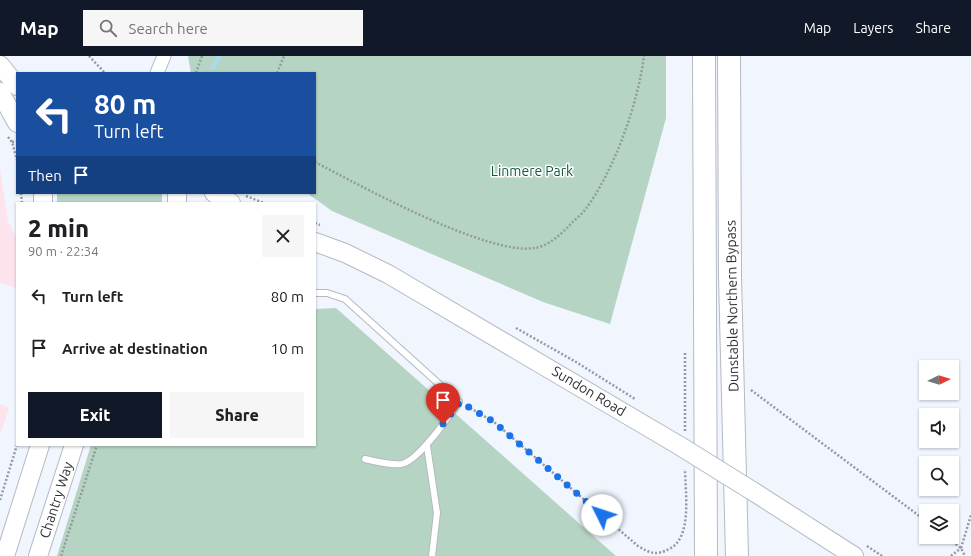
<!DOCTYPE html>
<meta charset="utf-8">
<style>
:root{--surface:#fff;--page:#f6f6f6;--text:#202124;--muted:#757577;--accent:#111827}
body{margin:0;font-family:Ubuntu,sans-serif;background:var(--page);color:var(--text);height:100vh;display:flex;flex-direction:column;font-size:15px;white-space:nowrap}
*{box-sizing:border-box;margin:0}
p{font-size:13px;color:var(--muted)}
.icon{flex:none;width:22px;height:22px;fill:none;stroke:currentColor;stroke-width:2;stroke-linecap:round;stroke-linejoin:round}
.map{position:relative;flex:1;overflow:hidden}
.details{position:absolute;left:16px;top:146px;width:300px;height:244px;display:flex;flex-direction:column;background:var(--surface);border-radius:0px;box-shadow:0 1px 3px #0004}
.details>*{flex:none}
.guide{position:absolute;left:16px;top:16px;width:300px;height:122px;border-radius:0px;box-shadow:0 1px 3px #0004;background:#1a4fa0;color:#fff;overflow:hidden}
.needle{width:26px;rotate:85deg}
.controls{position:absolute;left:919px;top:304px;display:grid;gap:8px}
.controls a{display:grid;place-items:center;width:40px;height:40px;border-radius:0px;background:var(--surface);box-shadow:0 1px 3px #0004;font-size:20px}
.pin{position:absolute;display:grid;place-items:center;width:34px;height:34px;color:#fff;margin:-41px -17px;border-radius:50% 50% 50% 0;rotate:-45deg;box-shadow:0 0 4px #0007}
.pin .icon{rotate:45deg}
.me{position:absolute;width:44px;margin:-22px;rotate:311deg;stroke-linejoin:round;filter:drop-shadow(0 0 3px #0008)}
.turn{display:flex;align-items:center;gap:14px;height:84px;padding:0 12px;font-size:18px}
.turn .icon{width:52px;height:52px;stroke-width:2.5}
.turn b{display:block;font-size:28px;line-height:34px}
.then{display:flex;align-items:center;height:38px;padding:0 12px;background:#0003;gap:8px;font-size:15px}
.round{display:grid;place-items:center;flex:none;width:42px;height:42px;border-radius:0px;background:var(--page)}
.headline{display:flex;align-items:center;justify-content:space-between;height:68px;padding:0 12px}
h1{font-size:24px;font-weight:800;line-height:30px}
.action{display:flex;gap:8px;margin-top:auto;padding:8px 12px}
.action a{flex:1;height:46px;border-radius:0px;background:var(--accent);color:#fff;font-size:16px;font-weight:800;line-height:46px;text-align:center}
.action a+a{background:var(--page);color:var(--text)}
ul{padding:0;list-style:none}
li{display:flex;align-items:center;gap:12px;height:52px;padding:0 12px}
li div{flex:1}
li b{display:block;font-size:15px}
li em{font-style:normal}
header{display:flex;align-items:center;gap:24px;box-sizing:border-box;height:56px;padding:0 20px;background:var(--accent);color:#fff}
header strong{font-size:19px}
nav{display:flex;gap:22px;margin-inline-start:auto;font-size:14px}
.search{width:280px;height:36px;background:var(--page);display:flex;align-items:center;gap:10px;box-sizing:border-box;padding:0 14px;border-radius:0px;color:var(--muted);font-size:15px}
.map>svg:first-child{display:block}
</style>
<header>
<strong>Map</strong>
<div class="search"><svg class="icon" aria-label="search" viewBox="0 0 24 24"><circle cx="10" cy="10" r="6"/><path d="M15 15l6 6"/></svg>Search here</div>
<nav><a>Map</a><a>Layers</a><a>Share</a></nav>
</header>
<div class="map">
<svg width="971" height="500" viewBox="0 0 971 500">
<rect width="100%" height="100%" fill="#f0f5fe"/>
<g fill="#fce3ec">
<polygon points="0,111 8,166 17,183 17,233 0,226"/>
<polygon points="0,348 9,352 0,379"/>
</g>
<g fill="#b6d4c3">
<polygon points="188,0 666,0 666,62 610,268 543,246 332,155 307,137 315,137 315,17 191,17"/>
<rect x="57" y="137" width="105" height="10"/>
<polygon points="336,252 616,500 57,500 91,389 315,389 315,253"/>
</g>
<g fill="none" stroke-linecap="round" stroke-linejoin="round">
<polyline stroke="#aadaed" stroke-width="4.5" points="213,11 220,0"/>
<g stroke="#b4b9c2" stroke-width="8">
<g id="lane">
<path d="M 315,237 L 327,237 L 345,243 L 459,346 C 449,360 418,406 401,408 C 389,409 377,406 365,403"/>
<polyline points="427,390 437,457 432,500"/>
</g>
</g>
<g stroke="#b4b9c2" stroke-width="15">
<polyline id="street" points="157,17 164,0"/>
</g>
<g stroke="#b4b9c2" stroke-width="20">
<g id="secondary">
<polyline points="0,9 17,30"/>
<polyline points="0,36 17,67"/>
<polyline points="43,137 43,147"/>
<polyline points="177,137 177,147"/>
<polyline points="214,137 231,147"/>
<polyline points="315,186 345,197 388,218 680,390"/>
<polyline points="754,436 854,500"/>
<polyline points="5,500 40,389"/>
<polyline points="38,500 74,389"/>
</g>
</g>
<g stroke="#b4b9c2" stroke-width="24">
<g id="highway">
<polyline points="704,0 706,500"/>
<polyline points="729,0 730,221 737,500"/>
</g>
</g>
<g stroke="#9599a0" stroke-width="2.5" stroke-dasharray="2 2" stroke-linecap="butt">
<polyline points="89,0 105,17"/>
<polyline points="196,17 202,0"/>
<polyline points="277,17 284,0"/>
<polyline points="8,81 12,86 17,104"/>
<polyline points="12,86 17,85"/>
<path d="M 315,106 C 361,130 488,200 535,192 C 548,190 560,179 568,171 C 573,165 580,160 585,154 C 614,115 638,48 644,0"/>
<polyline points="21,137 22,147"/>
<polyline points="246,140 264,147"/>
<polyline points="315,167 320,169"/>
<polyline points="516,272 576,306 635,343"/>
<polyline points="685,297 685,376"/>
<polyline points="751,334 926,465"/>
<path d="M 467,350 L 494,366 L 638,490 C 650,497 656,500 669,493 C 693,482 685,435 685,413"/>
<polyline points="0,444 17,389"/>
<polyline points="946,481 961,492 965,500"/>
<polyline points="867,490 882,500"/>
<polyline points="961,492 971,459"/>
<polyline points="61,500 97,389"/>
<polyline points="951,500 961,492"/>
</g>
<use href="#lane" stroke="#fff" stroke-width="6"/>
<use href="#street" stroke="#fff" stroke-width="13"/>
<use href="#secondary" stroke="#fff" stroke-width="18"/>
<use href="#highway" stroke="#fff" stroke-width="22"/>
<g stroke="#b4b9c2" stroke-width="20" stroke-linecap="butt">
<polyline id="secondary-bridge" points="680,390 754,436"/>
</g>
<use href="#secondary-bridge" stroke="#fff" stroke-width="18"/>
</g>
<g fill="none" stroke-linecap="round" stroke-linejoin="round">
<polyline stroke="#1a73e8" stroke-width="7" stroke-dasharray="0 12.6" points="443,368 460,346 494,366 602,459"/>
</g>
<g text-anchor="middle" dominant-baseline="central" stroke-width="3" stroke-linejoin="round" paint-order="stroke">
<g font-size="14" fill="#105a3d" stroke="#fff">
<text x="532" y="115">Linmere Park</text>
</g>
<g font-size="14" fill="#2e3034" stroke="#fff">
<text transform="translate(732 250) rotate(-91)">Dunstable Northern Bypass</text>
<text transform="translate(589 335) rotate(31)">Sundon Road</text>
<text transform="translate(56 444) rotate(-72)">Chantry Way</text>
</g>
</g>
</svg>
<div class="controls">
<a><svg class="needle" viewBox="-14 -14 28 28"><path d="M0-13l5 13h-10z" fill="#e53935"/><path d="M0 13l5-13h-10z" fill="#757577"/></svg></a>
<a><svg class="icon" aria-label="sound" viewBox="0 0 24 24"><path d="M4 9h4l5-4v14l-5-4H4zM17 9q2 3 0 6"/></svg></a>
<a><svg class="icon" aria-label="search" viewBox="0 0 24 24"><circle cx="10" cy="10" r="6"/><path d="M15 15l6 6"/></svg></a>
<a><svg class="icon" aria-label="layers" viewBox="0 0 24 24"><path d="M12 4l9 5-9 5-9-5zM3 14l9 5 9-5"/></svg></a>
</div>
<div class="pin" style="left:443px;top:368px;background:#d93025"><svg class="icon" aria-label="arrive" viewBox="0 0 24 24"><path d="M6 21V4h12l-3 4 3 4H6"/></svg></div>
<svg class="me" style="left:602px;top:459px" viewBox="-20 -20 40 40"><circle r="19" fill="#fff"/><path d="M0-13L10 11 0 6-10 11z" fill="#1a73e8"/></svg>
<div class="guide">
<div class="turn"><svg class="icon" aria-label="left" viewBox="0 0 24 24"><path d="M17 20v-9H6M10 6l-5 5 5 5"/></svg><div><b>80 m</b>Turn left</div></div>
<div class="then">Then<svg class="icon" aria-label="arrive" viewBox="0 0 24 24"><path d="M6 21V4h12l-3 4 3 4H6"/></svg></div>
</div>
<section class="details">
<div class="headline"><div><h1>2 min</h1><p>90 m · 22:34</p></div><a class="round"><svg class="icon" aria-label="close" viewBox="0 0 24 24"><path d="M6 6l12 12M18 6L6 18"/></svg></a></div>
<ul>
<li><svg class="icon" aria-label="left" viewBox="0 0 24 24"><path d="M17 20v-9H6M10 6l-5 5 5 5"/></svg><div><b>Turn left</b></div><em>80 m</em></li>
<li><svg class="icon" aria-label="arrive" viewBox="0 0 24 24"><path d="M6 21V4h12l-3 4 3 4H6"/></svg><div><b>Arrive at destination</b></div><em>10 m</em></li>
</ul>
<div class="action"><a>Exit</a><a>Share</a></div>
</section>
</div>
